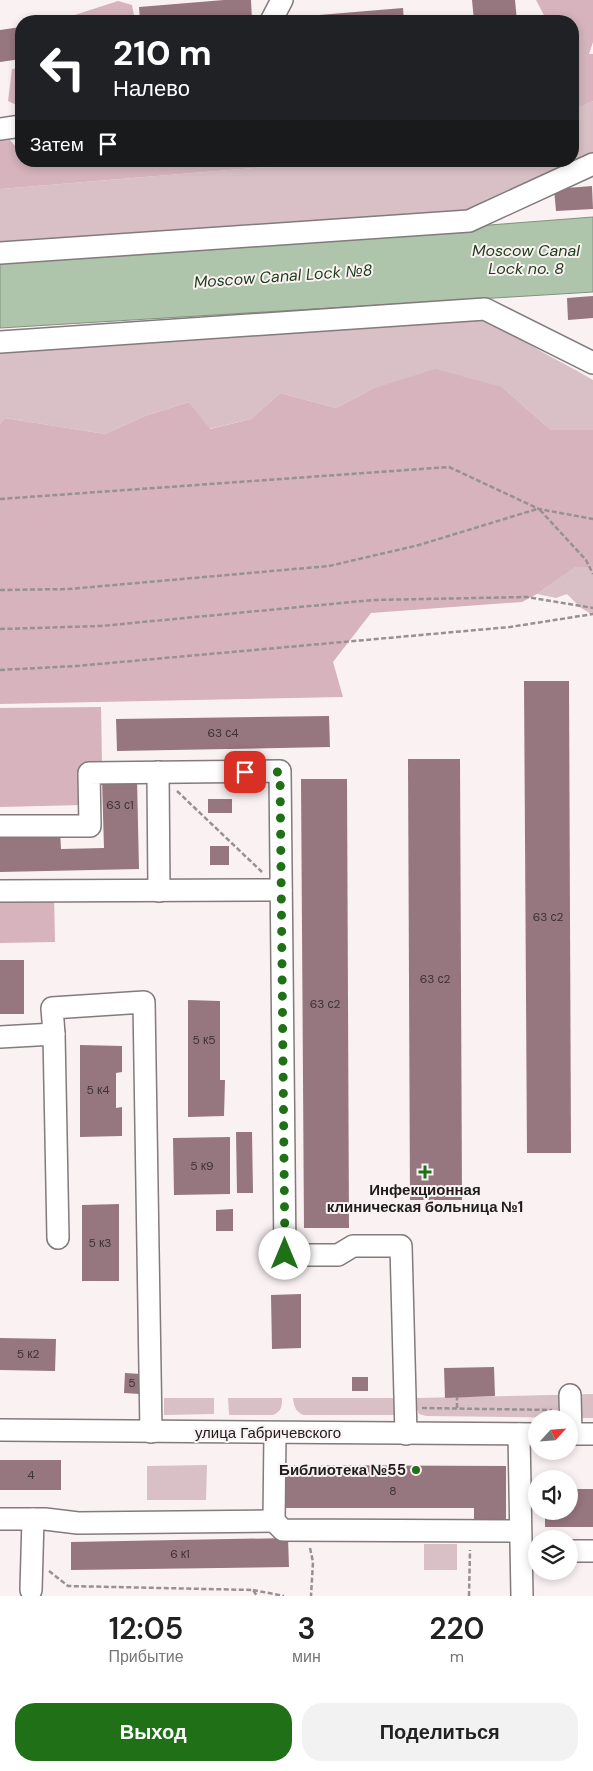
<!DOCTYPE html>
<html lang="ru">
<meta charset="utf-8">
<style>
:root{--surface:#fff;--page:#f2f2f2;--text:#222;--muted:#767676;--accent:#1f7017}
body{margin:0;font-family:"DM Sans",sans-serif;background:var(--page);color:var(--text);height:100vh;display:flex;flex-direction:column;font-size:19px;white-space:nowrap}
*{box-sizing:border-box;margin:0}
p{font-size:16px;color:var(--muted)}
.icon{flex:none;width:28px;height:28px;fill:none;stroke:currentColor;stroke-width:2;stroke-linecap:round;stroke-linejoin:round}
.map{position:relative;height:1596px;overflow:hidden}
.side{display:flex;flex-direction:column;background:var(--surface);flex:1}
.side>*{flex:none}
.banner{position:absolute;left:15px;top:15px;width:564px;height:152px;border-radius:20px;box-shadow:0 2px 8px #0003;background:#202124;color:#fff;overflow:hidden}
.needle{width:32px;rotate:64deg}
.buttons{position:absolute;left:528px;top:1410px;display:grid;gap:10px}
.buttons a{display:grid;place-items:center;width:50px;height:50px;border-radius:50%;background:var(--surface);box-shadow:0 2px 8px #0003;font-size:25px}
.pin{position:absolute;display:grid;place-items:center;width:42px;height:42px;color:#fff;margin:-21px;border-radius:10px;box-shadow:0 2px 8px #0006}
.me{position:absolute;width:55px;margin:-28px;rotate:0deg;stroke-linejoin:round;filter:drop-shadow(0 0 4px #0008)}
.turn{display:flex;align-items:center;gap:18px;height:105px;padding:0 15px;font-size:22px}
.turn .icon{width:65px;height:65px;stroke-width:2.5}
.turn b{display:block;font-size:35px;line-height:42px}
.then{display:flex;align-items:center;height:48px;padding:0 15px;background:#0003;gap:10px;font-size:19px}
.eta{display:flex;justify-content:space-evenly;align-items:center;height:85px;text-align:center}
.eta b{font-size:30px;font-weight:600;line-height:35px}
.action{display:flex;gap:10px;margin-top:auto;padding:10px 15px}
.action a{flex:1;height:58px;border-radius:20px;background:var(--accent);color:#fff;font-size:20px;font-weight:600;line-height:58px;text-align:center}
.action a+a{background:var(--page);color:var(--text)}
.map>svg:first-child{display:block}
</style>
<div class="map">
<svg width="593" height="1596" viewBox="0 0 593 1596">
<rect width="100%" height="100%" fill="#faf1f3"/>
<g fill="#d8c0c6">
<polygon points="593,101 593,152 463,216 0,246 0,189 338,161 572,161 573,111"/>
<path d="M 480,314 C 499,323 514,336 532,346 C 552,358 573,368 593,380 L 593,430 L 551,430 L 502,387 L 372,389 L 336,408 L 280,393 L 251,419 L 209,429 L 189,402 L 145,416 L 105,434 L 5,418 L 0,424 L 0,346 Z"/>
<polygon points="576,567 593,567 593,615 581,608 567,594 556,598 537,594"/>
<polygon points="593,1394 593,1418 426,1416 419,1414 416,1407 416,1398"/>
<polygon points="164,1398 214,1398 214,1414 164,1415"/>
<path d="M 228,1398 L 282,1398 C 282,1406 282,1411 273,1415 L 229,1415 Z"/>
<path d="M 293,1398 L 401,1398 L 396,1415 L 303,1415 C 295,1411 294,1406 293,1398 Z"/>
<polygon points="207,1465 206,1500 147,1500 147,1466"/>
<rect x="424" y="1544" width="33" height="26"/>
</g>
<g fill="#d6b3bd">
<polygon points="536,0 593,0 593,42 589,54 593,54 593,101 573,111 572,21 546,19"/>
<polygon points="118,1 132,5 135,21 56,21"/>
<polygon points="21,68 21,107 8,101 12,69"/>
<polygon points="10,140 21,153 21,161 338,161 0,189 0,141"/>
<polygon points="435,369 502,387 551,430 593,430 593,567 576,567 537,594 522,602 371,613 333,662 343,697 0,704 0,424 5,418 105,434 145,416 189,402 210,429 251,419 280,393 336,408 372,389"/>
<polygon points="101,707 102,763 82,763 83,805 0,807 0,708"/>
<polygon points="54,894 55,942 0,943 0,895"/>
</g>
<polygon fill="#aec4ab" stroke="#839280" points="593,217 593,292 0,328 0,263"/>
<g fill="#96767f">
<polygon points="224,0 251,0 252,21 140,21 139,7"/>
<polygon points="472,0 515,0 517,21 474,21"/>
<polygon points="403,8 404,21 284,21 283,18"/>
<polygon points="21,27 21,59 0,62 0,30"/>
<polygon points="592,186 593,209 556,211 554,189"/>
<polygon points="593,296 593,318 568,320 567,298"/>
<polygon points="524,681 569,681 571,1153 527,1153"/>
<polygon points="329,716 330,747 117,751 116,719"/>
<polygon points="408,759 460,759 462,1200 410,1200"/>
<polygon points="137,779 139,869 0,872 0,832 60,830 61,849 104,848 102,780"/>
<polygon points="301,779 347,779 349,1228 304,1228"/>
<rect x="208" y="799" width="24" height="14"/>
<rect x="210" y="846" width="19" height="19"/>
<rect x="0" y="960" width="24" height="54"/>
<polygon points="188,1000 220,1001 220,1080 225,1080 224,1116 188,1117"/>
<polygon points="80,1045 122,1046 122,1072 116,1073 116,1108 122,1107 122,1136 80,1137"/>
<polygon points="236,1132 252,1132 253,1193 237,1193"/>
<polygon points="230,1137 230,1194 174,1195 173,1138"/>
<polygon points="119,1204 119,1281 82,1281 82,1205"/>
<polygon points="233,1209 233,1231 216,1231 216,1210"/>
<polygon points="301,1294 301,1348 272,1349 271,1295"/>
<polygon points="0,1338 56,1339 55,1371 0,1370"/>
<polygon points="494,1367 495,1396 445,1398 444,1368"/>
<polygon points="125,1373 141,1374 140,1394 124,1393"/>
<rect x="352" y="1377" width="16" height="14"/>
<rect x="0" y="1460" width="61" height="30"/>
<polygon points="280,1465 506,1466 506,1519 474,1519 474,1508 280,1508"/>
<polygon points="569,1489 593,1489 593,1527 545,1527 545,1511 569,1511"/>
<polygon points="288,1538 289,1567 71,1570 71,1542"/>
</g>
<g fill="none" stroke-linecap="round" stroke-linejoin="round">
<g stroke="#827a7c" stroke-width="24">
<g id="minor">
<polyline points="271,21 282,0"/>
<polyline points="0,129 21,126"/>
<polyline points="0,253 469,221 593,164"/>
<polyline points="0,342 485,309 593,363"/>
<polyline points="158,772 159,891"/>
<polyline points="0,826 90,826 89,773 280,771 285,1255 338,1255 353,1246 401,1246 406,1434"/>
<polyline points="0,891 281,890"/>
<polyline points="54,1034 52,1008 144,1002 151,1432"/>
<polyline points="0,1037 54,1034 58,1238"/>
<polyline points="570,1395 571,1434"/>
<polyline points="0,1430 536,1434"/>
<polyline points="275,1433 274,1521 283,1530 520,1531"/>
<polyline points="519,1434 522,1596"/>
<polyline points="569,1434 593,1434"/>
<polyline points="0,1519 45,1519 78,1523 274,1521"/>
<polyline points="569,1551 593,1551"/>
<polyline points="31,1590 33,1519"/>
</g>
</g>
<g stroke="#979193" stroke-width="2.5" stroke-dasharray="5 2.5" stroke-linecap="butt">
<polyline points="0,499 449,467 539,509 593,519"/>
<polyline points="540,510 586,560 593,574"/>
<polyline points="0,590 69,589 329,566 419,545 537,509"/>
<polyline points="0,629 101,626 373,600 527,597 593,608"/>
<polyline points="0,670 76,666 510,627 593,614"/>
<polyline points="177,791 262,872"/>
<polyline points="422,1408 552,1410"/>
<polyline points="457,1408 457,1397"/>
<polyline points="310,1548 313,1562 311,1596"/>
<polyline points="49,1571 68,1586 253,1590 257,1596"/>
<polyline points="253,1590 284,1596"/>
<polyline points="469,1596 470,1550"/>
</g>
<use href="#minor" stroke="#fff" stroke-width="21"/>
</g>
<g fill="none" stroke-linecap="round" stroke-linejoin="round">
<polyline stroke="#1f7017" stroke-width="9" stroke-dasharray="0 16.2" points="245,772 280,772 285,1254"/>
</g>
<g fill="#1f7017" stroke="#faf1f3" stroke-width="2">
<path d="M422.5 1164.5h5v5h5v5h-5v5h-5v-5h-5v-5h5z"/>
<circle cx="416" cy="1470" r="5"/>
</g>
<g text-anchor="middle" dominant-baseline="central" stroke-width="4" stroke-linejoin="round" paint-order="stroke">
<g font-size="12" fill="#3d3236">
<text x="223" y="733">63 с4</text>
<text x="120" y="805">63 с1</text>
<text x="548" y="917">63 с2</text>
<text x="435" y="979">63 с2</text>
<text x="325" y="1004">63 с2</text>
<text x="204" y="1040">5 к5</text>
<text x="98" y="1090">5 к4</text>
<text x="202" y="1166">5 к9</text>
<text x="100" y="1243">5 к3</text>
<text x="28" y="1354">5 к2</text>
<text x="132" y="1383">5</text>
<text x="31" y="1475">4</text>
<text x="393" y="1491">8</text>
<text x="180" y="1554">6 к1</text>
</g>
<g font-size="15" font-weight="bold" fill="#1f1c1d" stroke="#faf1f3">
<text x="425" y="1190">Инфекционная<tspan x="425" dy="17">клиническая больница №1</tspan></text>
<text x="406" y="1470" text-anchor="end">Библиотека №55</text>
</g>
<g font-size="15" fill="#1f1c1d" stroke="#faf1f3">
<text x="268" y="1433">улица Габричевского</text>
</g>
<g font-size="16" font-style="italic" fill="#1b3c17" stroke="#faf1f3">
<text x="526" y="250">Moscow Canal<tspan x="526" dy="18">Lock no. 8</tspan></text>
<text transform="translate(283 276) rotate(-4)">Moscow Canal Lock №8</text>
</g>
</g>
</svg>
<div class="buttons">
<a><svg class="needle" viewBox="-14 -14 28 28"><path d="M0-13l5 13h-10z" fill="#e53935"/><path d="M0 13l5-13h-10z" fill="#767676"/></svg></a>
<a><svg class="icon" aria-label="sound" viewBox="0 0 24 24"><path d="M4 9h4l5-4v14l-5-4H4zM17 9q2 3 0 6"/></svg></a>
<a><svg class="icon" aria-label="layers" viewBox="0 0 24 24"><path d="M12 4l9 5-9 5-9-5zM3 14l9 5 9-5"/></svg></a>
</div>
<div class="pin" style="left:245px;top:772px;background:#d93025"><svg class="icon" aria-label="arrive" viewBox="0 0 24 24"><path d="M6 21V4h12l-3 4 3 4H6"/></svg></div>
<svg class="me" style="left:285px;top:1254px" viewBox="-20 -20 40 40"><circle r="19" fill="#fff"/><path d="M0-13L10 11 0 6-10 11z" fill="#1f7017"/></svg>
<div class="banner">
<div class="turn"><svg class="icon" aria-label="left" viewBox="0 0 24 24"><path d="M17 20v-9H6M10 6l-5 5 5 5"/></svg><div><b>210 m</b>Налево</div></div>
<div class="then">Затем<svg class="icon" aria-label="arrive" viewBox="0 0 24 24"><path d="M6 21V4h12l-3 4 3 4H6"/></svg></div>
</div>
</div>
<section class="side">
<div class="eta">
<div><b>12:05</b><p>Прибытие</p></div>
<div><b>3</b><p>мин</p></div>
<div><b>220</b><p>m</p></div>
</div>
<div class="action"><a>Выход</a><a>Поделиться</a></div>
</section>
